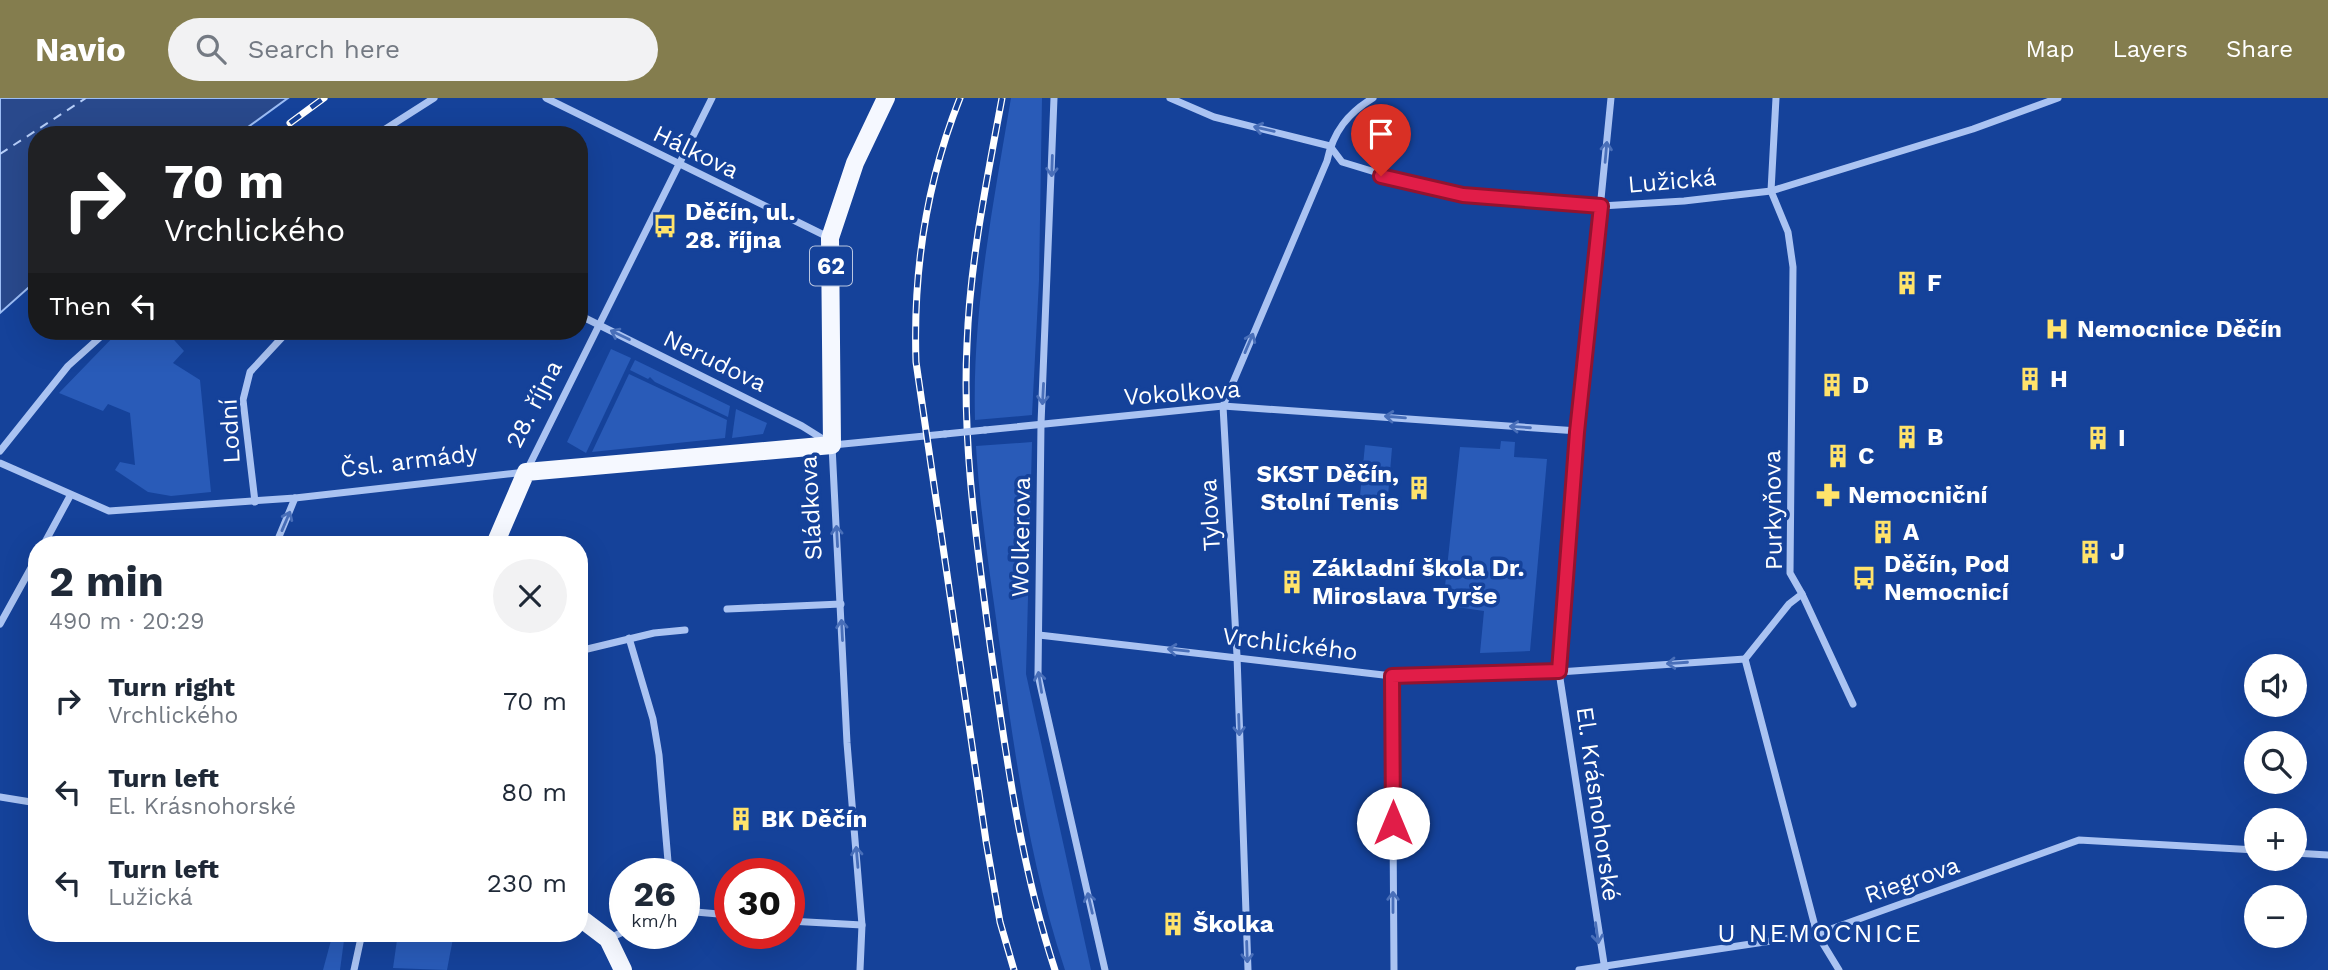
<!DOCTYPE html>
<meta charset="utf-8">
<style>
:root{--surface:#fff;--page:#f2f2f3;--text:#1f2937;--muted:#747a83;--accent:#847d4e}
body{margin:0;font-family:"Work Sans",sans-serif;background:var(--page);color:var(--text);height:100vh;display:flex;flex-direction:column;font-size:26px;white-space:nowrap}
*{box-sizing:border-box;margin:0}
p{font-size:23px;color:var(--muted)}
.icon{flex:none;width:38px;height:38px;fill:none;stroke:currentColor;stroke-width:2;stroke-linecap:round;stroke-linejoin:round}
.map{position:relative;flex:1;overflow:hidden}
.sheet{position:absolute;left:28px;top:438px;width:560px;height:406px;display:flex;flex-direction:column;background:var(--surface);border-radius:28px;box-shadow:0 7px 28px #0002}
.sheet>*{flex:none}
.hud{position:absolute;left:28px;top:28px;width:560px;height:214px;border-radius:28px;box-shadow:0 7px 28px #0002;background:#202124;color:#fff;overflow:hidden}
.tools{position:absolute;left:2244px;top:556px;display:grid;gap:14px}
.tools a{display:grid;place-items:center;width:63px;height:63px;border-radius:50%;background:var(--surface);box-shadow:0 7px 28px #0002;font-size:35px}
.speed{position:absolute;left:609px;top:760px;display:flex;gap:14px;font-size:35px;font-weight:700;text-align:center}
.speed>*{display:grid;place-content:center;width:91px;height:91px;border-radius:50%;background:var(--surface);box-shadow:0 7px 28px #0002;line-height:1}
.speed small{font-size:18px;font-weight:400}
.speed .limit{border:10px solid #d22;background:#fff;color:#111}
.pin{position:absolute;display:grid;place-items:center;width:60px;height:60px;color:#fff;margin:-72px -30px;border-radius:50% 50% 50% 0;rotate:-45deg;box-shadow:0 0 7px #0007}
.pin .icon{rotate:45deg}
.me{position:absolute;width:77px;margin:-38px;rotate:0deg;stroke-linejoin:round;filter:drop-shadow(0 0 5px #0008)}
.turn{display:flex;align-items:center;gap:24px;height:147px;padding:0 21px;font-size:32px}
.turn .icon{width:91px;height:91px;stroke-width:2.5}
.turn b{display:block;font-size:49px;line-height:60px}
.then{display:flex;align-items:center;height:66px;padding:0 21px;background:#0003;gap:14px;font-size:26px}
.round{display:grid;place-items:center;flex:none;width:74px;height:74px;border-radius:37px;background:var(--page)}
.head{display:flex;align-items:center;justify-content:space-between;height:119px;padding:0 21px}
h1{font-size:42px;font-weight:700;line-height:52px}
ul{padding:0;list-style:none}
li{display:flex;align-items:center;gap:21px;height:91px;padding:0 21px}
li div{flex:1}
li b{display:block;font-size:26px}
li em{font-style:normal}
header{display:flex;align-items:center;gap:42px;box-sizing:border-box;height:98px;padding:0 35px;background:var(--accent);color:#fff}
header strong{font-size:33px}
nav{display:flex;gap:38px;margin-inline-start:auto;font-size:24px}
.search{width:490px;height:63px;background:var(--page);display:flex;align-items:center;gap:18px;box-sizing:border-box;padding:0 24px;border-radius:38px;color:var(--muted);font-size:26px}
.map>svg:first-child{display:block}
</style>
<header>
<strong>Navio</strong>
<div class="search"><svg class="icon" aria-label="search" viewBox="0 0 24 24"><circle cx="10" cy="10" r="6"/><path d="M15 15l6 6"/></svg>Search here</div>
<nav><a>Map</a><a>Layers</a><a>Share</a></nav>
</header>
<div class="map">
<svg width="2328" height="872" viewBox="0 0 2328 872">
<rect width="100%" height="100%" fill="#15429a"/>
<g fill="#295bb8">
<path d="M 1011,0 L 1042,0 L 1039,182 L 1032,317 L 975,322 C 972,213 993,107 1011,0 Z"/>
<polygon points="119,233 166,233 184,253 173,265 200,282 211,394 171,398 148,394 115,372 120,364 135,367 130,315 108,306 103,313 59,295"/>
<polygon points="611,251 631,260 586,355 567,344"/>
<polygon points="635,262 730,308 728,319 655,284 650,279 648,281 630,272"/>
<polygon points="629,276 727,322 725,340 592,354"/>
<polygon points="736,311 767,325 763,336 732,340"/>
<polygon points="1501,343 1515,344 1514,359 1547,361 1530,553 1480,555 1484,513 1443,507 1460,349 1500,351"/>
<path d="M 1032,344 L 1026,576 L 1091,872 L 1065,872 C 1030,767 1015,658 1000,549 C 991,482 980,415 976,348 Z"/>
<polygon points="1365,347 1392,350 1387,410 1359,408"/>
<polygon points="333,835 345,835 340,872 323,872"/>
<polygon points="398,835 454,835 447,872 393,870"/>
</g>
<polygon fill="#29498c" stroke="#9cbdf5" stroke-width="2" points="0,0 288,0 237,37 37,37 37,182 0,215"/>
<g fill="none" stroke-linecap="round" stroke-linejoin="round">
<polyline stroke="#b6cef9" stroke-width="2" stroke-dasharray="9 7" stroke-linecap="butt" points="0,56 86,0"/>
<g stroke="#aac3f2" stroke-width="7">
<polyline points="546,0 830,140"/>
<polyline points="1054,0 1041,326 1038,577 1105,872"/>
<polyline points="1170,0 1214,19 1330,48 1342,64 1441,94 1505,103 1601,108 1684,103 1771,93 1973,31 2058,0"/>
<polyline points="1776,0 1771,93 1788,134 1793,169 1790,475 1802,496 1789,506 1745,561 1817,836 1839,872"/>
<polyline points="376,37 434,0"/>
<polyline points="579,217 802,328 826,343"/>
<polyline points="985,332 1223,308 1578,333"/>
<polyline points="833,347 945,336"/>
<polyline points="832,348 847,645 862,827 860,872"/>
<polyline points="0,353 68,268 107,233"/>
<polyline points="0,365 109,413 295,400 526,374 712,0"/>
<polyline points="255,404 243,302 250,274 288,233"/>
<polyline points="44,446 70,398"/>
<polyline points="276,446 295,400"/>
<polyline points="1802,496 1853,606"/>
<polyline points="727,511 841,506"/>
<polyline points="0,526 37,459"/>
<polyline points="1039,537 1392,578 1559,574 1745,561"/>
<polyline points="629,540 653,621 659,657 669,775"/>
<polyline points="579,553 654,535 685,532"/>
<polyline points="1392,578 1394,872"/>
<polyline points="0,699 37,705"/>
<polyline points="2294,755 2328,757"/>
<polyline points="684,813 730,817"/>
<polyline points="789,823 862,827"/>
<polyline points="610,840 625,833"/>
<polyline points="354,872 362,835"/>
<path d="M 1248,872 L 1237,558 L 1223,308 L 1327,63 C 1333,34 1348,15 1373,0"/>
<polyline points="1579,872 1817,836 2079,742 2256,752"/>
<polyline points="1605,872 1559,574 1578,333 1611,0"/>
</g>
<g stroke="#f5f8ff" stroke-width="18">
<polyline points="495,446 526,374 832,347 830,140 855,65 886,0"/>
<polyline points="579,819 608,841 623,872"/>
</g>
<g stroke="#fff" stroke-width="7">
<g id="rail">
<path d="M 960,0 C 926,85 913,173 916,264 L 986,743 L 1000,824 L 1014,872"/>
<path d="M 1002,0 C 987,81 970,163 967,246 C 962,347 977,446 990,546 C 1006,656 1020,766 1055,872"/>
<polyline points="290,25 324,0"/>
</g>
</g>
<use href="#rail" stroke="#15429a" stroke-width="4.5" stroke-dasharray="13" stroke-linecap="butt"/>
<polyline stroke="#aac3f2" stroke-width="7" points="945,336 985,332"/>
</g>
<defs><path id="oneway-shaft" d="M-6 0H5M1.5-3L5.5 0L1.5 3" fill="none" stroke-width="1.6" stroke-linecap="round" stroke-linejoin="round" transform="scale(1.75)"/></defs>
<g stroke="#496fb9">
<use href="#oneway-shaft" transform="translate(1264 31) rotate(-167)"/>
<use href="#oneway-shaft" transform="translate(1606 54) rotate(-85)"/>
<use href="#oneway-shaft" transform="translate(1052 68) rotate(92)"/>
<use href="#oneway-shaft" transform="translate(620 237) rotate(-154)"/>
<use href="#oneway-shaft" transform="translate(1249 245) rotate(-67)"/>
<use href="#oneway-shaft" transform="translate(1043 296) rotate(93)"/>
<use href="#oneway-shaft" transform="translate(1395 319) rotate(-175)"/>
<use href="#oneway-shaft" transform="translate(1520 329) rotate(-176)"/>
<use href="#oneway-shaft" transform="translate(286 423) rotate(-67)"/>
<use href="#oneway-shaft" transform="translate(837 438) rotate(-93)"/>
<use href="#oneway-shaft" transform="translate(842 532) rotate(-93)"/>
<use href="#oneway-shaft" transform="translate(1178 552) rotate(-174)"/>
<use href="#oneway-shaft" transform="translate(1677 565) rotate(176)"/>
<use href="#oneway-shaft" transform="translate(1040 584) rotate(-99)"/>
<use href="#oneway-shaft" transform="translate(1239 627) rotate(88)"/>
<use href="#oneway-shaft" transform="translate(857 759) rotate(-95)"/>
<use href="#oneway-shaft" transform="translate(1393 804) rotate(-90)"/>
<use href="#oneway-shaft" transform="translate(1090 805) rotate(-103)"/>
<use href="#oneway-shaft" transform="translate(1597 835) rotate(82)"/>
<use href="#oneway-shaft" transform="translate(1247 854) rotate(88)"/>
</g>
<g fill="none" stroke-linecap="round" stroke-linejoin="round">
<g stroke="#92132f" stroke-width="18">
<polyline id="route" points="1381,78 1463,97 1601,108 1577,334 1559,573 1392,578 1393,725"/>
</g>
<use href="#route" stroke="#e11d48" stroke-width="12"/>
</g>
<defs>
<g id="bus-bare" transform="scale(1.89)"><path d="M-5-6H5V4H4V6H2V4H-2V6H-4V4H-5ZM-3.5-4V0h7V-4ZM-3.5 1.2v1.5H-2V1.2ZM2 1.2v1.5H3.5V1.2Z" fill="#ffe36b" stroke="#15429a" stroke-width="2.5" paint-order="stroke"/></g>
<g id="building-bare" transform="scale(1.89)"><path d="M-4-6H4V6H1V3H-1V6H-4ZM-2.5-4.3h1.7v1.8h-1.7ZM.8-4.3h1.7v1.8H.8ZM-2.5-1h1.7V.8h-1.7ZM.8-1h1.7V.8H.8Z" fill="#ffe36b" stroke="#15429a" stroke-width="2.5" paint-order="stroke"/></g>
<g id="hospital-bare" transform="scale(1.89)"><path d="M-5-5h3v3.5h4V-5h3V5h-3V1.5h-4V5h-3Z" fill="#ffe36b" stroke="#15429a" stroke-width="2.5" paint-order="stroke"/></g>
<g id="pharmacy-bare" transform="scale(1.89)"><path d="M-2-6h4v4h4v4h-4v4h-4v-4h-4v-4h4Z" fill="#ffe36b" stroke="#15429a" stroke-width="2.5" paint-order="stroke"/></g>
</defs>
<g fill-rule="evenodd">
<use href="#bus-bare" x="665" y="128"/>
<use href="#building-bare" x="1907" y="185"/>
<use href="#hospital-bare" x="2057" y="231"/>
<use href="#building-bare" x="2030" y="281"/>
<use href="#building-bare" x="1832" y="287"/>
<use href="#building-bare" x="1907" y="339"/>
<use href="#building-bare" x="2098" y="340"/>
<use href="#building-bare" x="1838" y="358"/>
<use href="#building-bare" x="1419" y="390"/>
<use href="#pharmacy-bare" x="1828" y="397"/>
<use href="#building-bare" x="1883" y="434"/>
<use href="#building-bare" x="2090" y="454"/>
<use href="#bus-bare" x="1864" y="480"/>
<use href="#building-bare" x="1292" y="484"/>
<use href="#building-bare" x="741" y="721"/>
<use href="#building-bare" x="1173" y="826"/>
</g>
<g text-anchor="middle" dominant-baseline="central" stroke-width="7" stroke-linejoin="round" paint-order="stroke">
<rect fill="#15429a" stroke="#b9c6e1" stroke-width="2" x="810" y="148.5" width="42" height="39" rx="5"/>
<g font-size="23" font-weight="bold" fill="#fff">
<text x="831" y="168">62</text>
</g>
<g font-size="24" fill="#fff" stroke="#15429a">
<text transform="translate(696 54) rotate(26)">Hálkova</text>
<text transform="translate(1672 83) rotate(-5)">Lužická</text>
<text transform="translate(715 263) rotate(26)">Nerudova</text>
<text transform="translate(1182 295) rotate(-4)">Vokolkova</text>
<text transform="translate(534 306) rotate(-63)">28. října</text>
<text transform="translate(230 333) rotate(-93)">Lodní</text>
<text transform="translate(409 363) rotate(-7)">Čsl. armády</text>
<text transform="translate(811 410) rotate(-93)">Sládkova</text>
<text transform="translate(1773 412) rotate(-91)">Purkyňova</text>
<text transform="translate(1210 417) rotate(-93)">Tylova</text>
<text transform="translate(1021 439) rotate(-89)">Wolkerova</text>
<text transform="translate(1290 546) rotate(7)">Vrchlického</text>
<text transform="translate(1598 706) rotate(82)">El. Krásnohorské</text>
<text transform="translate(1912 782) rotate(-19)">Riegrova</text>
</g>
<g font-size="24" font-weight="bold" fill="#fff" stroke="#15429a" text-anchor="start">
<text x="685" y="114">Děčín, ul.<tspan x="685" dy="28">28. října</tspan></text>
<text x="1927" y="185">F</text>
<text x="2077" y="231">Nemocnice Děčín</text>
<text x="2050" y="281">H</text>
<text x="1852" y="287">D</text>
<text x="1927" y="339">B</text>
<text x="2118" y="340">I</text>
<text x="1858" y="358">C</text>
<text x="1399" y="376" text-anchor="end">SKST Děčín,<tspan x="1399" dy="28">Stolní Tenis</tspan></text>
<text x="1848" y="397">Nemocniční</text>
<text x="1903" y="434">A</text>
<text x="2110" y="454">J</text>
<text x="1884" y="466">Děčín, Pod<tspan x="1884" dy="28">Nemocnicí</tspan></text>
<text x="1312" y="470">Základní škola Dr.<tspan x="1312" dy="28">Miroslava Tyrše</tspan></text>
<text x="761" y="721">BK Děčín</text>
<text x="1193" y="826">Školka</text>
</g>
<g font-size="26" letter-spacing="2" fill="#fff" stroke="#15429a">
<text x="1820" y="835">U NEMOCNICE</text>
</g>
</g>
</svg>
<div class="tools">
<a><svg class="icon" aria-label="sound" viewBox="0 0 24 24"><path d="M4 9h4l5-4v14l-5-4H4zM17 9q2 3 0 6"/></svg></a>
<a><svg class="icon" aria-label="search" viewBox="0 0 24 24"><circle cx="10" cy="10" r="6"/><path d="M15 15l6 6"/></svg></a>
<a>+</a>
<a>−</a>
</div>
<div class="speed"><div>26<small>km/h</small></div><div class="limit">30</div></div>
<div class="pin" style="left:1381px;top:78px;background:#d93025"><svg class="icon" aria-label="arrive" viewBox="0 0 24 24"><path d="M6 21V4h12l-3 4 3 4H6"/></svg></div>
<svg class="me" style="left:1393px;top:725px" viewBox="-20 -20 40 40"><circle r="19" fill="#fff"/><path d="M0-13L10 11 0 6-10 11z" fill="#e11d48"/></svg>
<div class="hud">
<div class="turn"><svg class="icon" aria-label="right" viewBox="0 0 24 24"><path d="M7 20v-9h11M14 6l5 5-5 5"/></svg><div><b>70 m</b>Vrchlického</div></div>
<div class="then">Then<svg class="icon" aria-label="left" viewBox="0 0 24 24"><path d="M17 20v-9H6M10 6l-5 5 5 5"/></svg></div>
</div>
<section class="sheet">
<div class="head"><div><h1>2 min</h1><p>490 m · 20:29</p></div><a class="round"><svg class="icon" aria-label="close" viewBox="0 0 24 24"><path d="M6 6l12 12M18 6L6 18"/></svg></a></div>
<ul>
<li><svg class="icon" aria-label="right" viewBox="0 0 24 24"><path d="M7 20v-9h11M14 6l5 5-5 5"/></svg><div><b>Turn right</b><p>Vrchlického</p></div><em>70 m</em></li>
<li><svg class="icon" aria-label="left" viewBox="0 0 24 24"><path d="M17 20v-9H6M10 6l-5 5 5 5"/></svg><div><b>Turn left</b><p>El. Krásnohorské</p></div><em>80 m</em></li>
<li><svg class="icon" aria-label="left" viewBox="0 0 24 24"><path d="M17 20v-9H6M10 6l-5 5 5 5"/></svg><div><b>Turn left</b><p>Lužická</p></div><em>230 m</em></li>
</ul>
</section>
</div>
